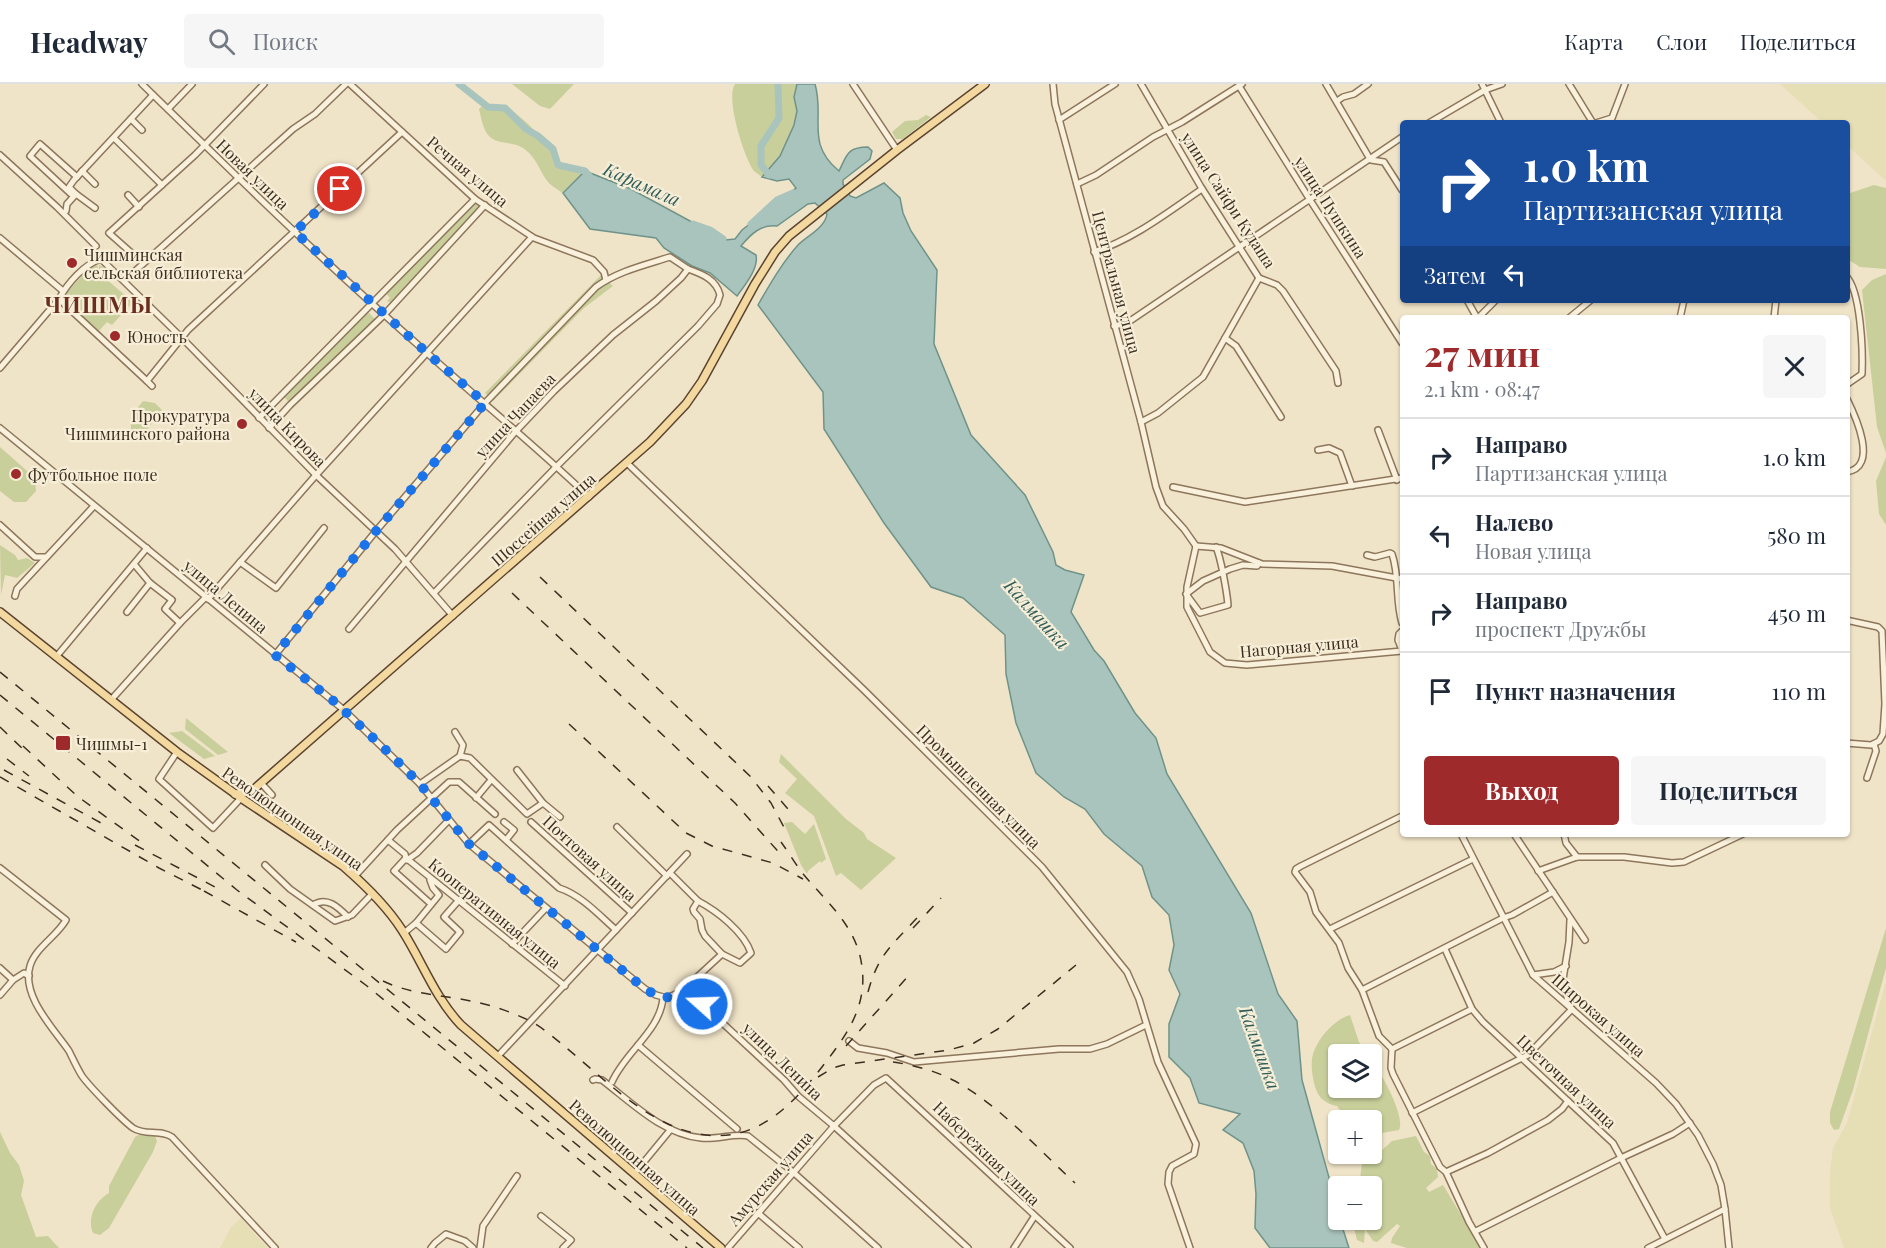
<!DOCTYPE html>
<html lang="ru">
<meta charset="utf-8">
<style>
:root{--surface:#fff;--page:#f6f6f7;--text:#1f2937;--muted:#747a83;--line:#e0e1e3;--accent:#9e2a2b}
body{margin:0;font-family:"Playfair Display",serif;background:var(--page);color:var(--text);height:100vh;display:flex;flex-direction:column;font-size:22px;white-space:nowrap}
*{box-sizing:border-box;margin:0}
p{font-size:20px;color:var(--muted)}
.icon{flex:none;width:33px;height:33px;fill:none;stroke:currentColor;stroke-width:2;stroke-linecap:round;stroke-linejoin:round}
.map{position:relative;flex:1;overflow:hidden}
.details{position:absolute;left:1400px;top:231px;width:450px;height:522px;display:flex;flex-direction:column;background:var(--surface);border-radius:6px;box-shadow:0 2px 4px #0004}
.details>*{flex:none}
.guide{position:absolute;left:1400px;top:36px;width:450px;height:183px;border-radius:6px;box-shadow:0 2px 4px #0004;background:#1a4fa0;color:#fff;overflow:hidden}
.buttons{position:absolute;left:1328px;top:960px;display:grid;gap:12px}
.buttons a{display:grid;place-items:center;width:54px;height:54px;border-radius:6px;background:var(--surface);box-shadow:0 2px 4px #0004;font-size:30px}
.pin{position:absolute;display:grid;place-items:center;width:51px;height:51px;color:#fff;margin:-26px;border:3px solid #fff;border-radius:50%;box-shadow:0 2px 6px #0007}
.me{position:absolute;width:66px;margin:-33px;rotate:290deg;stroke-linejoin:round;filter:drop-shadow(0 0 4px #0008)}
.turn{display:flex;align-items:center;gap:21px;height:126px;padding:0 24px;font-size:27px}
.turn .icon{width:78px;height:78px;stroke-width:2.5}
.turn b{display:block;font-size:42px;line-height:51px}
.then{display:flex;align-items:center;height:57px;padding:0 24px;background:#0003;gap:12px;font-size:22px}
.round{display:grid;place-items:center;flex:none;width:63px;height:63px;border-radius:6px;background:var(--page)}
.headline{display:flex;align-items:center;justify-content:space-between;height:102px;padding:0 24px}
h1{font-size:36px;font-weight:700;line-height:45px;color:var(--accent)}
.cta{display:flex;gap:12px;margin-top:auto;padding:12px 24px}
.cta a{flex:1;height:69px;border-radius:6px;background:var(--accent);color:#fff;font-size:24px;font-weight:700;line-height:69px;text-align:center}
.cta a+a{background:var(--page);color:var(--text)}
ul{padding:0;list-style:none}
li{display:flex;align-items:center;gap:18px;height:78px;padding:0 24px;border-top:2px solid var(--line)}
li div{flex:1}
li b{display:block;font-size:22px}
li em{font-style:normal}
header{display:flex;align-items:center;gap:36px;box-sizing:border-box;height:84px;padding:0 30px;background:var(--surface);border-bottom:2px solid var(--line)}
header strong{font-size:28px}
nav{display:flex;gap:33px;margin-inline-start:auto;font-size:21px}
.search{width:420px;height:54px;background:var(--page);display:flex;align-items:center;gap:15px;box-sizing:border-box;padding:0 21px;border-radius:6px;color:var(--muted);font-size:22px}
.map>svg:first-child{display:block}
</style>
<header>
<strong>Headway</strong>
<div class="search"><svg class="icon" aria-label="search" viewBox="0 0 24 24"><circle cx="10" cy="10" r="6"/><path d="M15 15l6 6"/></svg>Поиск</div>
<nav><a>Карта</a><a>Слои</a><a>Поделиться</a></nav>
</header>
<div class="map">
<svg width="1886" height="1164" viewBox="0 0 1886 1164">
<rect width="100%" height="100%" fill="#f0e4c8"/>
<g fill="#e6deb5">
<polygon points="1780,0 1886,0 1886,97 1847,61 1846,39 1823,39"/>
<polygon points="1886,897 1886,1164 1844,1164 1830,1124 1830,1089 1833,1064 1847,1039"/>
<polygon points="241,1134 251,1146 268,1164 220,1164 231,1143"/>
</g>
<g fill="#c9cf9b">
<polygon points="512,0 574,0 550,25 540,22"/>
<path d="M 735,0 L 797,0 L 794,13 L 797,27 L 794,41 L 780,72 L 762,93 C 761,92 755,88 754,87 C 744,74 725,13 735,0 Z"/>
<path d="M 484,20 L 507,22 L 527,39 L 553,65 L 558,81 L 584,87 L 562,109 C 558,105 551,102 548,98 C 538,85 538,75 523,64 C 513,57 497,61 489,52 C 483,46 481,33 479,25 Z"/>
<polygon points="926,31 931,33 903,55 896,55 892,48 905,37 918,36"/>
<polygon points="1874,101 1886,104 1886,185 1860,183 1847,175 1847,110"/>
<polygon points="475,118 482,121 391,219 387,217 390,214 385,208"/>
<polygon points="97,181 99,187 99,181 108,185 106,195 133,218 112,241 107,238 99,247 62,214 89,184"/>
<polygon points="1886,190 1886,369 1877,343 1862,206 1872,196"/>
<polygon points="601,191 613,202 584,224 493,317 485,309"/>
<polygon points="367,227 376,236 290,319 283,312"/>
<polygon points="143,317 155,319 162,326 139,356 131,350 131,332"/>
<polygon points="0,363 35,394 36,407 26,418 14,418 0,407"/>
<polygon points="1886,373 1886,441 1879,430 1876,397"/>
<polygon points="0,461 15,471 18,476 27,474 35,479 17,494 5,491 1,511"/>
<polygon points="186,634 228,668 218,671 185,645"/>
<polygon points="182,647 215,672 204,675 169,649"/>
<polygon points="781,670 846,735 864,749 867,755 896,774 861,806 841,789 836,792 814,732 785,709 797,695 779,678"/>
<polygon points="792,738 805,750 814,740 826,775 821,779 820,777 808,787 807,790 801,781 784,739"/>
<polygon points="1886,844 1886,884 1853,1006 1839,1045 1834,1046 1830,1039 1830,1028"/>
<path d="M 1350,931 L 1359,958 L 1367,970 L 1338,970 L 1338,1004 L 1371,1004 L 1371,975 C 1380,987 1406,1032 1399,1046 L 1371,1051 L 1371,1036 L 1341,1036 L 1342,1029 L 1337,1022 C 1330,1021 1322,1017 1318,1010 C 1313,1000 1309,978 1314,967 C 1320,952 1334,936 1350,931 Z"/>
<polygon points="0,1048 10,1069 19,1081 24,1097 21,1111 36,1153 48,1152 59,1164 0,1164"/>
<path d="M 140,1050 L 155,1052 L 157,1057 L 153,1068 L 109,1144 L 100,1151 L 93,1149 C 87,1134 95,1117 109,1109 L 109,1102 L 135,1053 Z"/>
<polygon points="1416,1052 1424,1068 1430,1072 1431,1080 1437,1085 1438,1093 1426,1104 1429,1108 1443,1101 1481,1164 1407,1164 1391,1159 1392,1154 1400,1142 1397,1140 1377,1158 1373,1157 1365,1145 1364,1159 1357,1156 1352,1136 1371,1136 1371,1102 1359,1102 1363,1072 1371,1070 1371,1068 1382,1066 1392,1057"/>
</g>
<path fill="#a9c4bc" stroke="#6f938a" stroke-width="1.5" d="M 797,0 L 815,0 C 825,34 805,59 839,87 C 847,71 847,63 868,63 L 872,67 L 870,75 L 843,96 L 843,100 L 850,112 L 856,114 L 884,99 L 900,114 L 903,129 L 911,147 L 937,186 L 934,260 L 971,351 L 1025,411 L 1053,468 L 1056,481 L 1065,486 L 1084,491 L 1071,528 L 1094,566 L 1104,577 L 1135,629 L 1156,654 L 1167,690 L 1251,829 L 1278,910 L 1297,937 L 1302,996 L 1338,1126 L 1338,1136 L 1340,1136 L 1349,1164 L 1270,1164 L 1255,1144 L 1256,1110 L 1254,1087 L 1243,1059 L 1223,1046 L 1240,1030 L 1199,1019 L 1190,994 L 1169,973 L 1169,940 L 1180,910 L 1169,886 L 1174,861 L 1169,831 L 1152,813 L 1142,782 L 1104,750 L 1085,725 L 1064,713 L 1036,689 L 1016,639 L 1006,590 L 1005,551 L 963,514 L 931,503 L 884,439 L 824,345 L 823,308 L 758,221 C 770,200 782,179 798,161 C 807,152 825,144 827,130 L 815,119 L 808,120 L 777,142 C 761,140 751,150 741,162 L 756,171 C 759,184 745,201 737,212 L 710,189 L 692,182 L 664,164 L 656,154 L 590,145 L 563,109 L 585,87 L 631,105 L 725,156 L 735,155 L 742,146 L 796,104 L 789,95 L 777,97 L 762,93 L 780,72 L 794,41 L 797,27 L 794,13 Z"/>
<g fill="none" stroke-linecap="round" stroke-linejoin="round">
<g stroke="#a9c4bc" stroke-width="7">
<polyline points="459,0 488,23 505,24 526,45 538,52 553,65 558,81 585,87 591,94"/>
<polyline points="772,90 769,91 761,81 761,62 779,34 778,0"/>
<polyline points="693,140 710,146 723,155"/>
<polyline points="751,140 777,116 793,109"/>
</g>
<g stroke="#8d765c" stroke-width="8">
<g id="minor">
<path d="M 142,0 C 235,91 328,182 426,268 C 480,317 537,363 589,413"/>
<polyline points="350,0 475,115 534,154 593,176 604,188 606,196"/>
<polyline points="853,0 897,66"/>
<polyline points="1053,0 1055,20 1141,338 1156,403 1163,422 1184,445 1196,462"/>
<polyline points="1141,0 1201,103 1259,194 1277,201 1283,207 1336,287 1338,299"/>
<polyline points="1326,0 1370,75"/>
<polyline points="1482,0 1501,39"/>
<polyline points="1569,0 1593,39"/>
<polyline points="1239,2 1310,116 1402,259"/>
<polyline points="1337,17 1343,13 1354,10 1368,0"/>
<polyline points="168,25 192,0"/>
<polyline points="131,35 142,46"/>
<polyline points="1059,36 1115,0"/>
<polyline points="1429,39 1485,6 1502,0"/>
<polyline points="1596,39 1612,34 1625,0"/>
<polyline points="114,54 162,101"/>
<polyline points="0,71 57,123 96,162"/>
<polyline points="1371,76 1384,78 1402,106"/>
<polyline points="82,87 95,100"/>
<polyline points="1077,100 1096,91 1153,53 1182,38 1242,0"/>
<polyline points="71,110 30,72 40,60 77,93"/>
<polyline points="76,110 95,124"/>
<polyline points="128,111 139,123"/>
<polyline points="66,127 67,120 76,110 69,103 74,96 153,11"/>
<polyline points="0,154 63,207"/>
<path d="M 1094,168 C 1134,155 1168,128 1202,105"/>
<polyline points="135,172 109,149 195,71 264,0"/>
<polyline points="134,188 293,45 315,30 346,0"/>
<path d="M 1846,192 C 1861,207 1863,268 1862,290 L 1846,301"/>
<polyline points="59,215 147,297"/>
<polyline points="1467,216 1477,234"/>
<polyline points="1478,234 1496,216"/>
<polyline points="1569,234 1591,216"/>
<polyline points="1680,234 1684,216"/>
<polyline points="1774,234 1776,216"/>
<polyline points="1114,242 1127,239 1402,53"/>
<polyline points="1225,254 1236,262 1281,333"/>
<path d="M 0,284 L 59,215 C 67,200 84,180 101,175 L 181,253 L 316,391 L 395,465 L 453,532"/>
<polyline points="152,302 147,297 188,246 402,48"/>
<path d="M 1846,313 C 1855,331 1880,384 1846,388"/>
<polyline points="259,334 475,115"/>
<polyline points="1141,338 1158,329 1203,293 1259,194"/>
<polyline points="0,344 344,626 420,700 469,760 645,905 656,911 667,914 682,907 702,920 784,996 798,1012 834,1042 968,1164"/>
<polyline points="269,344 290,321 384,231 485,121"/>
<polyline points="1378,346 1397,396"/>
<polyline points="1318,366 1329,364 1340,369 1352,402"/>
<polyline points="627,379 865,607 1042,783 1127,888 1139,915 1158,978 1196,1060 1194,1070 1172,1082 1169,1088 1168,1100 1190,1164"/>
<polyline points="1173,403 1245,418 1402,394"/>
<polyline points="0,441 35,473 46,473"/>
<polyline points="1196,462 1187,503 1187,523 1210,568 1225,579 1247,581 1402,567"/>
<polyline points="1196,462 1221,464 1262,480 1332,482 1402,495"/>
<path d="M 1216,463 C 1221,474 1227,509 1228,521 L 1200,529 L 1186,510 L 1203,497 L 1230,485 L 1243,481 L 1257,482 L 1259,479"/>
<path d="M 1367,471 L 1375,473 L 1390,469 L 1392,470 C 1400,493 1395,516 1402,539"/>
<polyline points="240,478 276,504 324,444"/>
<polyline points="134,480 150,499 172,516 165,525 180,539"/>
<polyline points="15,512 17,505 94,422"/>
<polyline points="208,515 316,391 532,153"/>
<polyline points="127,528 150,499"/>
<polyline points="1846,536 1878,543 1882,547 1885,620 1883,650 1879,657 1871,661 1846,659"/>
<path d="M 349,545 L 516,347 L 554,307 L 613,251 L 656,217 L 681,194 L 688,185 C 702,190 716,195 720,211 L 717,220 L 698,242 L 557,382 L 434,509"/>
<polyline points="1402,547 1399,550 1398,556 1402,566"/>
<path d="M 275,571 L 376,447 L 485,319 L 596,203 C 618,187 645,181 670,173 L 688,185"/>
<polyline points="56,573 147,464"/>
<polyline points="111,616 180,539 206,513"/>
<polyline points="455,648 463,661 460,672"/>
<polyline points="177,668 159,695 213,744 241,714"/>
<polyline points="517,686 543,719"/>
<polyline points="1867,694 1876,667 1874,660"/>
<polyline points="261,699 272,711"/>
<polyline points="420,700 460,672 470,674 527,730 543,719 560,733"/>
<polyline points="476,714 491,696"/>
<polyline points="504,738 514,746 506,756"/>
<polyline points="531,738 632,829"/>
<polyline points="617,743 667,792"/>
<polyline points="1461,750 1533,891 1656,999 1676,1020 1698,1051 1713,1080 1721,1101 1725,1125 1729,1164"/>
<polyline points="1514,750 1585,856"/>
<polyline points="1564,750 1566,759 1577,773"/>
<polyline points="388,756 405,770 406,774"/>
<path d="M 469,760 L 489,741 L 559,804 C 581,811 599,831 616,846"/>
<polyline points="407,776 417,769 449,736"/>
<polyline points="265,781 290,805 335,837 352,831 373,809"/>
<path d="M 0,784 L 66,836 C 57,852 35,864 30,882 C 21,912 54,945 69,967 C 73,975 77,984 82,992 C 90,1003 122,1036 133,1044 C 145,1052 161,1045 172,1053 L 275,1164"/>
<polyline points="1538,787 1577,773 1624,773 1672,779 1684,778 1743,750"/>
<polyline points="670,789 698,817 693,825 694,828 700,835 702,846 705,852 722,870 682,907"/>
<polyline points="355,792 397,746 449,698 459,698 495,730"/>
<path d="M 698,817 C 717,827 744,848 751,869 L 740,879 L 722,870"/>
<polyline points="431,820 394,787 406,774 565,902"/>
<path d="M 313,821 C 327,812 338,823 348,833"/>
<polyline points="416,839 446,865 460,848 444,833 459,816"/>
<polyline points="1330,845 1473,775"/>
<polyline points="404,849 416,839 439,811 433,804 430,796"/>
<polyline points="512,860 546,824"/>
<polyline points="1445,865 1472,925 1483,938 1613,1059 1665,1155"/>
<polyline points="0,884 13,896 24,889 29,892"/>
<polyline points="1533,891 1554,888 1566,882"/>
<polyline points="1362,906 1503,834 1512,831 1553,808"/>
<polyline points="0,911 13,896"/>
<polyline points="1569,922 1563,895 1569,858 1570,836"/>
<polyline points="849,957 858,964 887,969 914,978 1059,965 1090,965 1107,960 1146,941"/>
<polyline points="638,961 737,1045"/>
<polyline points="1392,965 1379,952 1362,906 1348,884 1339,859 1316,828 1310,808 1295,788 1296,785 1301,782 1402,732"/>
<polyline points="1392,965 1391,984 1393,990 1440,1083 1446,1088 1488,1069 1548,1036 1562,1025 1568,1017"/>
<polyline points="1392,965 1472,925"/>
<polyline points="498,972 687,770"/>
<path d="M 593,996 L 595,995 L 602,996 C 631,1018 662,1050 701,1054 C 716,1056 735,1049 748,1052 L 793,1088 L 878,1164"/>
<path d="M 612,998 C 625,968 660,947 663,914"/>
<polyline points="1412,1029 1528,971 1572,925"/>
<polyline points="1446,1088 1469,1138 1484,1164"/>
<polyline points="634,1090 671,1045"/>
<polyline points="758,1129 799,1164"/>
<polyline points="541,1132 571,1156 563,1164"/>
<polyline points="1476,1147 1621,1074 1673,1050 1690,1039"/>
<polyline points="431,1164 435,1159 446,1150 465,1157 473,1164"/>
<polyline points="480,1164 483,1142 517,1092"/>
<polyline points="728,1164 834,1042 874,1001 886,994 1070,1164"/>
<polyline points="1014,1164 1034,1133"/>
<polyline points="1648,1164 1725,1125"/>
</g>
</g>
<g stroke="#5b4430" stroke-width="10">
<g id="major">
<path d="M 0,528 L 177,668 L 241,714 L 343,782 C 365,801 386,821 402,846 C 422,877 435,914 461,941 L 721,1164"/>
<polyline points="235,710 251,708 261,699 650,358 686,320 702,297 755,200 775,168 789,152 897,66 985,0"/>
</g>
</g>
<use href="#minor" stroke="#faf1dc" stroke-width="5"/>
<use href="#major" stroke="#f3d9a0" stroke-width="7"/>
<g stroke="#3d2e20" stroke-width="1.5" stroke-dasharray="10 10" stroke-linecap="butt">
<polyline points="540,493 751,693 771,719 786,747"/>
<polyline points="512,509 735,719 783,773"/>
<polyline points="0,588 703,1164"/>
<polyline points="0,611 237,806 367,902 687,1164"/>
<polyline points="569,640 686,749 712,762 773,779 803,795"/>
<polyline points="0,643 28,670"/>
<polyline points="23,662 77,712 145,761"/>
<polyline points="7,675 29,692"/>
<polyline points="4,686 101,739"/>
<polyline points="0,693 159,784 210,810"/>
<polyline points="768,702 788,725"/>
<polyline points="135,761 215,803"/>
<polyline points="204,807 296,858"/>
<polyline points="913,844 941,814"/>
<path d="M 383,897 C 410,910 441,911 471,917 C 491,921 512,928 530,937 C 542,943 553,953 563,961 C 601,992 645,1038 694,1049 C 753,1062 789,1025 822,983 C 850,947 872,916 859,868 C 849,836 825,816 804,791 C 796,781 789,769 781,758"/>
<path d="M 868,908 C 878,871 891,862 917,834"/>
<polyline points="846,962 910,890"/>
<path d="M 893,978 C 914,981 936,987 955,997 C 999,1021 1038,1065 1075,1099"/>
<polyline points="818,993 833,984 843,981 949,966 974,959 998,945 1076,881"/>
</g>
</g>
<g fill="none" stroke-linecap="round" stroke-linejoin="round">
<path stroke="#1a73e8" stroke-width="10" stroke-dasharray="0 18" d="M 340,105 L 295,148 L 427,269 L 485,319 L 376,447 L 275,571 L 336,619 L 388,668 L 420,700 L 469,760 L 645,905 C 659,913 669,918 682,907 L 702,920"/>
</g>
<g fill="#9e2a2b" stroke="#f7eed8" stroke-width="2">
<circle cx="72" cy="179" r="6"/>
<circle cx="115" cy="252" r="6"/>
<circle cx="242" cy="340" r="6"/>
<circle cx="16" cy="390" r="6"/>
<rect x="55" y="651" width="16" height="16" rx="3"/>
</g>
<g text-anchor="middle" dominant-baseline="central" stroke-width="4.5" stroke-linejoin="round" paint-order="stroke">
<g font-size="16" fill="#3d2e20" stroke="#f7eed8">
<text transform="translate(468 87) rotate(40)">Речная улица</text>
<text transform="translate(253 90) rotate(44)">Новая улица</text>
<text transform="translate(1229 116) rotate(57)">улица Сайфи Кудаша</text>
<text transform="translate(1331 123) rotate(57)">улица Пушкина</text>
<text transform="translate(1117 198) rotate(75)">Центральная улица</text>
<text transform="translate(515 331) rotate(-47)">улица Чапаева</text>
<text transform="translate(288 343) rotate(46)">улица Кирова</text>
<text transform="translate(543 435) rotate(-41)">Шоссейная улица</text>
<text transform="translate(226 512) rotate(40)">улица Ленина</text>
<text transform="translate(1299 562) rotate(-5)">Нагорная улица</text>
<text transform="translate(979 702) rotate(45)">Промышленная улица</text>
<text transform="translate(293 734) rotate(35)">Революционная улица</text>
<text transform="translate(590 774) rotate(42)">Почтовая улица</text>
<text transform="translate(495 829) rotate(39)">Кооперативная улица</text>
<text transform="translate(1599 931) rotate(41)">Широкая улица</text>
<text transform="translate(783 977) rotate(44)">улица Ленина</text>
<text transform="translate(1567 997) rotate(43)">Цветочная улица</text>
<text transform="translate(987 1069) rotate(44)">Набережная улица</text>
<text transform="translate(635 1073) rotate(41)">Революционная улица</text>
<text transform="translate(770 1094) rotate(-49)">Амурская улица</text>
</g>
<g font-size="16" fill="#3d2e20" stroke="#f7eed8" text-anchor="start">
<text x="84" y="170">Чишминская<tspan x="84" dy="18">сельская библиотека</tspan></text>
<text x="127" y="252">Юность</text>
<text x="230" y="331" text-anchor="end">Прокуратура<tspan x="230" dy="18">Чишминского района</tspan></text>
<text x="28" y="390">Футбольное поле</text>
<text x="76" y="659">Чишмы-1</text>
</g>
<g font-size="18" font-style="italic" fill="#2f5d5a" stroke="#f7eed8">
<text transform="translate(642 100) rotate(24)">Карамала</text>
<text transform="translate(1037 530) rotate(48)">Калмашка</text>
<text transform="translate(1260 964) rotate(70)">Калмашка</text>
</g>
<g font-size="22" font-weight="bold" letter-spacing="1.5" fill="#6b2e1e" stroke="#f7eed8">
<text x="99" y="220">ЧИШМЫ</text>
</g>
</g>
</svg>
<div class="buttons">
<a><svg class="icon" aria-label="layers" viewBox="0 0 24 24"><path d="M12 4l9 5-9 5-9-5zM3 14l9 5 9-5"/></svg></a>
<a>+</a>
<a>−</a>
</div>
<div class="pin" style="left:340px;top:105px;background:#d93025"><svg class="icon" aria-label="arrive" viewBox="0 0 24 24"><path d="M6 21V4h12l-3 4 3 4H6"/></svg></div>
<svg class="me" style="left:702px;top:920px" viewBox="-20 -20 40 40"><circle r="17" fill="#1a73e8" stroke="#fff" stroke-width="3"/><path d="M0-11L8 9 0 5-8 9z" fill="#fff"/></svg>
<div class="guide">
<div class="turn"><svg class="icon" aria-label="right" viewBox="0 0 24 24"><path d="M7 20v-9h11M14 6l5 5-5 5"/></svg><div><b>1.0 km</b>Партизанская улица</div></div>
<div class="then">Затем<svg class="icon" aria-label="left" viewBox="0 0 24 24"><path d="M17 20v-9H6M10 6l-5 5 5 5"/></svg></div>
</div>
<section class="details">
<div class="headline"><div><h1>27 мин</h1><p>2.1 km · 08:47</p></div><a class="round"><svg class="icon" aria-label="close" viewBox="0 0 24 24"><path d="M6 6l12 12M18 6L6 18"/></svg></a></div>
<ul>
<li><svg class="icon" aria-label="right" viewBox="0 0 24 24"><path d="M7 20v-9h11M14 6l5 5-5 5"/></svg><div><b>Направо</b><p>Партизанская улица</p></div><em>1.0 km</em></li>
<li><svg class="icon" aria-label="left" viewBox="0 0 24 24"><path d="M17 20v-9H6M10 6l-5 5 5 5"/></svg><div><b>Налево</b><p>Новая улица</p></div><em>580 m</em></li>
<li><svg class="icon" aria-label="right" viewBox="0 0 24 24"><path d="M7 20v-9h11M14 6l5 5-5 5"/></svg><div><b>Направо</b><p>проспект Дружбы</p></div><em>450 m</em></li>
<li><svg class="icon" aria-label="arrive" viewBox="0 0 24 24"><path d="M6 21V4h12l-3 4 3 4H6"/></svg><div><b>Пункт назначения</b></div><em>110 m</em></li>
</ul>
<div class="cta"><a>Выход</a><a>Поделиться</a></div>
</section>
</div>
